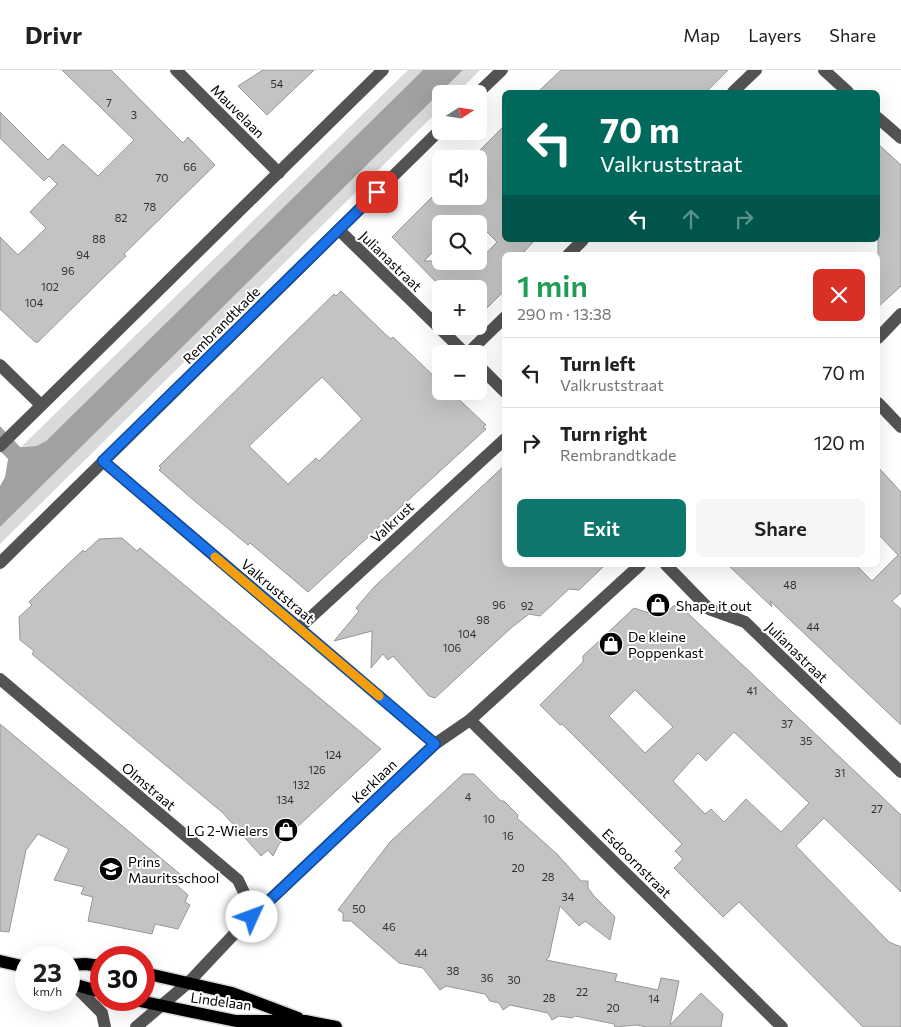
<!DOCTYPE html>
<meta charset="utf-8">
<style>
:root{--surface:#fff;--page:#f6f6f6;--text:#202124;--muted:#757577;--line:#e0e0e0;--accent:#0f766e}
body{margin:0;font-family:Commissioner,sans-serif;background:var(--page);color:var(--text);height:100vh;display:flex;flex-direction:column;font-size:19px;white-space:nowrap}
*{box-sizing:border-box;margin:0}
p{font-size:16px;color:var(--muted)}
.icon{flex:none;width:28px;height:28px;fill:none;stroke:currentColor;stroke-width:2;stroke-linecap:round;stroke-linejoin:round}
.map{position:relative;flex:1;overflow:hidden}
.side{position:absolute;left:502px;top:182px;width:378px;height:315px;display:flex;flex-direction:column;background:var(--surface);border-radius:8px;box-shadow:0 5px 20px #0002}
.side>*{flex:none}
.banner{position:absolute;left:502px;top:20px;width:378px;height:152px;border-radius:8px;box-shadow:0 5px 20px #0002;background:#00695c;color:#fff;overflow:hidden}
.needle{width:32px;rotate:78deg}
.buttons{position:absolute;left:432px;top:15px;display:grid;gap:10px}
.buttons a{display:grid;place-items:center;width:55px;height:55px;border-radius:8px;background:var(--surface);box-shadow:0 5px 20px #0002;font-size:25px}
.speed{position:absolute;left:15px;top:876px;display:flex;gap:10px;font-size:25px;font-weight:700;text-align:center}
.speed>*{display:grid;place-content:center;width:65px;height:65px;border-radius:50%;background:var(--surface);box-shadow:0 5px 20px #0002;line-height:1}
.speed small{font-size:12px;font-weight:400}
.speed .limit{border:8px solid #d22;background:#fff;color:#111}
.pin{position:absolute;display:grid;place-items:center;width:42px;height:42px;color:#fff;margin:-21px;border-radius:10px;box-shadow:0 2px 8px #0006}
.me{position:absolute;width:55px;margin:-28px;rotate:47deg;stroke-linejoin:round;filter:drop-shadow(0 0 4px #0008)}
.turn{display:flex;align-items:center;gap:18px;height:105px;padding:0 15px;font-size:22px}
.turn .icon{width:65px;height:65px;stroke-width:2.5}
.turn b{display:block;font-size:35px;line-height:42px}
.lanes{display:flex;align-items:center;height:48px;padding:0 15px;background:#0003;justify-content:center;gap:25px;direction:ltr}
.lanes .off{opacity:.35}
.round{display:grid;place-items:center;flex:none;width:52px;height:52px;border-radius:8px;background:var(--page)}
.summary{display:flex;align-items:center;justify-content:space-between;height:85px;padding:0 15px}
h1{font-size:30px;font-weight:600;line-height:38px;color:#1e9e55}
.action{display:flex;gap:10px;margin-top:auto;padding:10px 15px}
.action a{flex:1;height:58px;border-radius:8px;background:var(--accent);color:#fff;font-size:20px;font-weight:600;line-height:58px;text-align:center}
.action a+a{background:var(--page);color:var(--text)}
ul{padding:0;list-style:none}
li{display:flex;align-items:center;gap:15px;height:70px;padding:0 15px;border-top:1px solid var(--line)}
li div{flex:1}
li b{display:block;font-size:19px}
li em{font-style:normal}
header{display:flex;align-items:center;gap:30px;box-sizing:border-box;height:70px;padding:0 25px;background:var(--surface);border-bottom:1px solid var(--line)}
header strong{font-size:24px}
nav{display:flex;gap:28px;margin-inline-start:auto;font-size:18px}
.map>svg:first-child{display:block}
</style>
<header>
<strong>Drivr</strong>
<nav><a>Map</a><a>Layers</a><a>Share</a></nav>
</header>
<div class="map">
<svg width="901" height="957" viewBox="0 0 901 957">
<rect width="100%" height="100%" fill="#fff"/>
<g fill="#dadada">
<polygon points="408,0 423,0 46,371 36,376 22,376"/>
<polygon points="463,0 480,0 456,24 441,24 441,38 0,474 0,457"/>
</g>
<polygon fill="#a1a1a1" points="423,0 463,0 0,457 0,416 5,407 8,389 0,381 0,356 20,377 36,376 46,371"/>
<g fill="#c3c3c3" stroke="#979797" fill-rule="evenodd">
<polygon points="62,0 111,0 183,73 188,67 215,95 124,184 126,186 102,209 38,272 35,272 0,239 0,167 18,185 46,158 30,142 57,114 49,106 44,111 0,68 0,42 48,90 63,74 98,106 134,70"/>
<polygon points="263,0 314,0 267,45 238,16"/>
<polygon points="561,0 728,0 706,22 538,22"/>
<path d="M 505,55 L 505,170 L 535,170 L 521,185 L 505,185 L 505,220 L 479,246 L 479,219 L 443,219 L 392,167 L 433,126 L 479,126 L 479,81 ZM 470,145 L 497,172 L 479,191 L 424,191 L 441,174 L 441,154 L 462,154 Z"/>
<polygon points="878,74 901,95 901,216 878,237"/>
<path d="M 341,221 L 384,263 L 391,269 L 393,267 L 441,313 L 441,321 L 450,321 L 486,355 L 483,357 L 486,359 L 308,522 L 250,473 L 248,475 L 191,428 L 159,400 L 161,398 L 159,396 L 334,224 L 336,226 ZM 322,307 L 362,349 L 319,391 L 316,388 L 288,414 L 249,376 Z"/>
<polygon points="505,395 505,495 605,495 579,520 569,519 540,546 529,544 511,558 435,628 429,626 393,586 388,590 383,584 371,598 372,561 334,571 359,541 356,538 375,516"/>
<polygon points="878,397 901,422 901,523 892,531 901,539 901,655 770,531 772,537 728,495 856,495 872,511 898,485 878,464"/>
<polygon points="122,468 137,481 140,478 381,679 279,774 273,786 268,780 261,786 223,743 32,584 34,581 20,570 19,547 32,535 29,532 45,516 83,480 85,482 99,469"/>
<path d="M 677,533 L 901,745 L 901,822 L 824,748 L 796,776 L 889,872 L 901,877 L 901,957 L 863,957 L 739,832 L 723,847 L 674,798 L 683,789 L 675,781 L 682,774 L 562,654 L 560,655 L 540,635 L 583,592 L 583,586 L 634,538 L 661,547 ZM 635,620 L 673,657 L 645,683 L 609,646 ZM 734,662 L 809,733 L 781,762 L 746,729 L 724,752 L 711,739 L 705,744 L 673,711 L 698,683 L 706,691 Z"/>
<polygon points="0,654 181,805 174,813 188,825 185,832 190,835 178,859 155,854 152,864 88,851 93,827 81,824 84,817 54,810 69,779 38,764 26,780 9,862 0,861"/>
<polygon points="463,704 474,704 501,731 504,731 518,745 517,748 558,785 581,811 588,811 588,818 594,826 615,847 610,870 585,851 579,856 560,836 549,887 546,890 617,904 615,911 658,920 661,908 679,911 670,955 701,923 723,944 721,957 647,957 636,955 615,957 614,954 575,946 572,948 559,946 552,950 548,943 510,935 503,940 499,933 490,931 485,924 446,916 440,920 423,898 399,893 351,851 343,851 343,843 338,840 390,772"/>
</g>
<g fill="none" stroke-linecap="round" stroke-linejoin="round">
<g stroke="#dbdbdb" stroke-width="15">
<g id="major">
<polyline points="0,891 26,897"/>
<polyline points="69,895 85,894 101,896"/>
<polyline points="144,903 232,923 298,948"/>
<polyline points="69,913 101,922"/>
<polyline points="135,930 236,951 305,951 336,957"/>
</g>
</g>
<g stroke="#535353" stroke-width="12">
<polyline points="176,0 279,103"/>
<polyline points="824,0 848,22"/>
<polyline points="733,22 756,0"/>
<polyline points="477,24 502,0"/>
<polyline points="878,48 901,68"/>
<polyline points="339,160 466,284"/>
<polyline points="568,185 583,170"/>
<polyline points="878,268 901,244"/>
<polyline points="467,284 505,247"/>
<polyline points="0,295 41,335"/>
<polyline points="479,296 505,322"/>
<polyline points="878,333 901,357"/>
<polyline points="0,376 383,0"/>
<polyline points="103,391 435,674"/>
<polyline points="0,493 441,59"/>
<polyline points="666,495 709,539 745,552 901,702"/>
<polyline points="299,558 505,369"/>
<polyline points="0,609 238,810 248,831 239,858"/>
<polyline points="470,650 782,957"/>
<polyline points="75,916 102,943 105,957"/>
<polyline points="136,957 188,913 238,860 435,674 470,650 640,495"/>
</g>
<use href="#major" stroke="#000" stroke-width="12"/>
</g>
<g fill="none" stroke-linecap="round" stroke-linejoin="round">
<g stroke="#114b97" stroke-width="12">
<polyline id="route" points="252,847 435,674 103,391 377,122"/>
</g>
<use href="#route" stroke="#1a73e8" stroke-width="9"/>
<polyline stroke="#f59e0b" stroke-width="9" points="215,487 379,626"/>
</g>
<defs>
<g id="shop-disc" transform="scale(1.25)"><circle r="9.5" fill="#000" stroke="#fff"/><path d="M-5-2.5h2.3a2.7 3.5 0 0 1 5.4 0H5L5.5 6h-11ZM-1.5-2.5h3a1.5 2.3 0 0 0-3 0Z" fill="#fff"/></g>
<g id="school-disc" transform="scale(1.25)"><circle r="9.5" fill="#000" stroke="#fff"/><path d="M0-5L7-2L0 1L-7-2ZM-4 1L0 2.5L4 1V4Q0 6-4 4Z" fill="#fff"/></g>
</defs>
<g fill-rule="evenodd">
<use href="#shop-disc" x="658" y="535"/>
<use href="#shop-disc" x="611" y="574"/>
<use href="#shop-disc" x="286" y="760"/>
<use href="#school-disc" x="111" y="799"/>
</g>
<g text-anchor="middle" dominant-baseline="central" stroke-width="4" stroke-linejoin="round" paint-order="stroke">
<g font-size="11" fill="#313131">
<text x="277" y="13">54</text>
<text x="109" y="32">7</text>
<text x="134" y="44">3</text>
<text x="190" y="96">66</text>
<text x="162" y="107">70</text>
<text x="150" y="136">78</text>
<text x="121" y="147">82</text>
<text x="99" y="168">88</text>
<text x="83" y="184">94</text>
<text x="68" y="200">96</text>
<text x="50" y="216">102</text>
<text x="34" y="232">104</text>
<text x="790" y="514">48</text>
<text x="499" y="534">96</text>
<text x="527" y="535">92</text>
<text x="483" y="549">98</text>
<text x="813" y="556">44</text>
<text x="467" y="563">104</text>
<text x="452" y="577">106</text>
<text x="752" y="620">41</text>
<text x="787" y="653">37</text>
<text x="806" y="670">35</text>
<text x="333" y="684">124</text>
<text x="317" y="699">126</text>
<text x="840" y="702">31</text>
<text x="301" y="714">132</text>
<text x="468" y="726">4</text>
<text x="285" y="729">134</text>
<text x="877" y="738">27</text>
<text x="489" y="748">10</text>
<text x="508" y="765">16</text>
<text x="518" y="797">20</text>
<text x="548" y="806">28</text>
<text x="568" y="826">34</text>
<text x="359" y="838">50</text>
<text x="389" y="856">46</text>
<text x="421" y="882">44</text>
<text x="453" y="900">38</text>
<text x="487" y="907">36</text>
<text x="514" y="909">30</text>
<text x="582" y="921">22</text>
<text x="549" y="927">28</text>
<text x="654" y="928">14</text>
<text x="613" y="937">20</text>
</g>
<g font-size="14" fill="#000" stroke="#fff">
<text transform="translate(238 41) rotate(45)">Mauvelaan</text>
<text transform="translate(391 191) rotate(44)">Julianastraat</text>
<text transform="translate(221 255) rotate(-45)">Rembrandtkade</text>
<text transform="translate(392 452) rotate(-43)">Valkrust</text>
<text transform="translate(278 521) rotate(40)">Valkruststraat</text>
<text transform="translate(797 582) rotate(44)">Julianastraat</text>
<text transform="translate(374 711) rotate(-44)">Kerklaan</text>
<text transform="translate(149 716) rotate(40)">Olmstraat</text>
<text transform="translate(637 793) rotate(45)">Esdoornstraat</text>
<text transform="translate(221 931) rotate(8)">Lindelaan</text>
</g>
<g font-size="14" fill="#000" stroke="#fff" text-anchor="start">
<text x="676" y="535">Shape it out</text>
<text x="628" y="566">De kleine<tspan x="628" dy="16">Poppenkast</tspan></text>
<text x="268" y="760" text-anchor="end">LG 2-Wielers</text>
<text x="128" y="791">Prins<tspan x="128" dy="16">Mauritsschool</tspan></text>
</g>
</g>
</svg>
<div class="buttons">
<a><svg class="needle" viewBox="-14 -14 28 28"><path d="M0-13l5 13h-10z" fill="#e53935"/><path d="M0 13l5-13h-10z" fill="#757577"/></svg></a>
<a><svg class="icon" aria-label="sound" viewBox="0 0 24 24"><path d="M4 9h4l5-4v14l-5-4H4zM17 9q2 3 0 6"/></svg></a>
<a><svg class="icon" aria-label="search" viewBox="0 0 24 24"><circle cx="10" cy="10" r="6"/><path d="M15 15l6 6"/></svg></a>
<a>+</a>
<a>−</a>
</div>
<div class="speed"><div>23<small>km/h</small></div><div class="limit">30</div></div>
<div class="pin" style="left:377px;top:122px;background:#d93025"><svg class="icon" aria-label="arrive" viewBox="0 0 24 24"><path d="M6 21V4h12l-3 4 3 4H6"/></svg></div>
<svg class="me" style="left:252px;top:847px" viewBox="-20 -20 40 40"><circle r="19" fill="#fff"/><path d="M0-13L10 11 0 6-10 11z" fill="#1a73e8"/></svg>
<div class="banner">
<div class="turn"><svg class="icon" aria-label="left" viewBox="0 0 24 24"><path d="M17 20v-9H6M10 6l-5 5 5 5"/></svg><div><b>70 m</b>Valkruststraat</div></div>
<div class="lanes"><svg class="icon" aria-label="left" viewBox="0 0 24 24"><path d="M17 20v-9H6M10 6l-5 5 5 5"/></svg><svg class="icon off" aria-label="ahead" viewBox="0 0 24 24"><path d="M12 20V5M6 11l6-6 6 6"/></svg><svg class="icon off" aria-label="right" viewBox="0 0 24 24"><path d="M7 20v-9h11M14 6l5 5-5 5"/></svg></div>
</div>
<section class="side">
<div class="summary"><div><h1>1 min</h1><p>290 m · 13:38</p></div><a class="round" style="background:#d93025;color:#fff"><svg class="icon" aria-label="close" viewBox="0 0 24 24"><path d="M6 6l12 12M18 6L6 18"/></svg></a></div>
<ul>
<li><svg class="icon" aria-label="left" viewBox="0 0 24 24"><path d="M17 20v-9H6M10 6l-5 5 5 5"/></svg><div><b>Turn left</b><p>Valkruststraat</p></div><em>70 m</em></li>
<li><svg class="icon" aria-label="right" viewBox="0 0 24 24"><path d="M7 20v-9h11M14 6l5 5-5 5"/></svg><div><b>Turn right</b><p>Rembrandtkade</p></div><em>120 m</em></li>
</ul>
<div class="action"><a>Exit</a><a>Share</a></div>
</section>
</div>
